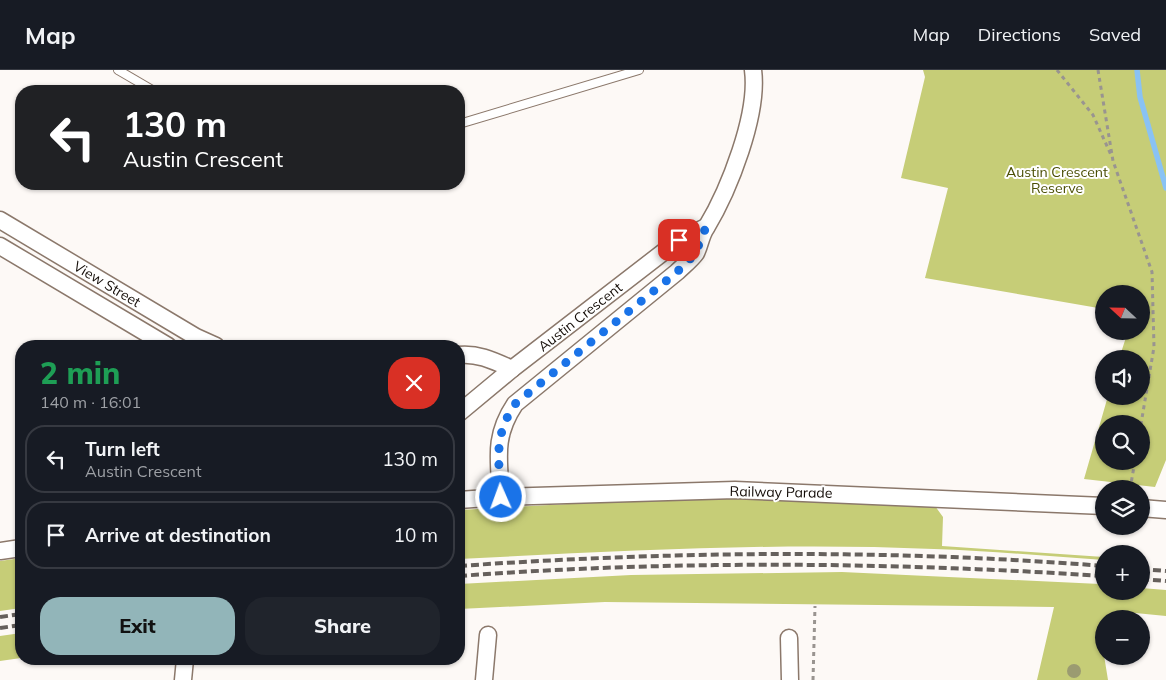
<!DOCTYPE html>
<meta charset="utf-8">
<style>
:root{--surface:#171b24;--page:#20242c;--text:#f1f3f6;--muted:#9ea1a6;--line:#363941;--accent:#92b5b9}
body{margin:0;font-family:Mulish,sans-serif;background:var(--page);color:var(--text);height:100vh;display:flex;flex-direction:column;font-size:19px;white-space:nowrap}
*{box-sizing:border-box;margin:0}
p{font-size:16px;color:var(--muted)}
.icon{flex:none;width:28px;height:28px;fill:none;stroke:currentColor;stroke-width:2;stroke-linecap:round;stroke-linejoin:round}
.map{position:relative;flex:1;overflow:hidden}
.panel{position:absolute;left:15px;top:270px;width:450px;height:325px;display:flex;flex-direction:column;background:var(--surface);border-radius:20px;box-shadow:0 1px 4px #0004}
.panel>*{flex:none}
.hud{position:absolute;left:15px;top:15px;width:450px;height:105px;border-radius:20px;box-shadow:0 1px 4px #0004;background:#202124;color:#fff;overflow:hidden}
.needle{width:32px;rotate:292deg}
.fabs{position:absolute;left:1095px;top:215px;display:grid;gap:10px}
.fabs a{display:grid;place-items:center;width:55px;height:55px;border-radius:50%;background:var(--surface);box-shadow:0 1px 4px #0004;font-size:25px}
.pin{position:absolute;display:grid;place-items:center;width:42px;height:42px;color:#fff;margin:-21px;border-radius:10px;box-shadow:0 2px 8px #0006}
.me{position:absolute;width:55px;margin:-28px;rotate:358deg;stroke-linejoin:round;filter:drop-shadow(0 0 4px #0008)}
.turn{display:flex;align-items:center;gap:18px;height:105px;padding:0 25px;font-size:22px}
.turn .icon{width:65px;height:65px;stroke-width:2.5}
.turn b{display:block;font-size:35px;line-height:42px}
.round{display:grid;place-items:center;flex:none;width:52px;height:52px;border-radius:20px;background:var(--page)}
.head{display:flex;align-items:center;justify-content:space-between;height:85px;padding:0 25px}
h1{font-size:30px;font-weight:800;line-height:38px;color:#1e9e55}
.cta{display:flex;gap:10px;margin-top:auto;padding:10px 25px}
.cta a{flex:1;height:58px;border-radius:20px;background:var(--accent);color:#111;font-size:20px;font-weight:800;line-height:58px;text-align:center}
.cta a+a{background:var(--page);color:var(--text)}
ul{padding:0;list-style:none}
li{display:flex;align-items:center;gap:15px;height:68px;margin:0 10px 8px;padding:0 15px;border:2px solid var(--line);border-radius:20px}
li div{flex:1}
li b{display:block;font-size:19px}
li em{font-style:normal}
header{display:flex;align-items:center;gap:30px;box-sizing:border-box;height:70px;padding:0 25px;background:var(--surface);border-bottom:1px solid var(--line)}
header strong{font-size:24px}
nav{display:flex;gap:28px;margin-inline-start:auto;font-size:18px}
.map>svg:first-child{display:block}
</style>
<header>
<strong>Map</strong>
<nav><a>Map</a><a>Directions</a><a>Saved</a></nav>
</header>
<div class="map">
<svg width="1166" height="610" viewBox="0 0 1166 610">
<rect width="100%" height="100%" fill="#fdf9f6"/>
<g fill="#c6cd77" fill-rule="evenodd">
<path d="M 923,0 L 1166,0 L 1166,390 L 1155,417 L 1084,409 L 1108,326 L 1141,326 L 1141,289 L 1119,289 L 1128,261 L 1141,261 L 1141,224 L 1104,224 L 1104,239 L 925,208 L 948,118 L 901,108 L 925,7 ZM 1104,354 L 1141,354 L 1141,391 L 1104,391 Z"/>
<path d="M 735,425 L 935,436 L 943,447 L 942,476 L 1104,487 L 1104,490 C 1047,486 991,481 934,479 C 776,472 617,481 459,489 L 459,440 Z"/>
<polygon points="21,488 21,538 0,541 0,491"/>
<polygon points="842,502 1100,514 1104,514 1104,521 1141,521 1141,518 1166,520 1166,546 1115,541 1112,549 1104,549 1102,573 1108,610 1037,610 1054,537 605,532 459,539 459,514 631,505"/>
<polygon points="21,563 21,588 0,591 0,566"/>
</g>
<g fill="none" stroke-linecap="round" stroke-linejoin="round">
<polyline stroke="#89c2f4" stroke-width="5.5" points="1137,0 1140,27 1166,118"/>
<g stroke="#8b786b" stroke-width="10">
<g id="lane">
<polyline points="118,0 154,21"/>
<polyline points="459,54 639,0"/>
</g>
</g>
<g stroke="#8b786b" stroke-width="19">
<g id="street">
<polyline points="0,150 196,267 216,276"/>
<polyline points="0,176 168,276"/>
<path d="M 459,285 C 478,283 494,291 512,299"/>
<polyline points="459,343 512,299 679,170 706,157"/>
<path d="M 501,427 C 499,389 493,367 515,334 L 677,202 C 683,196 691,190 696,183 C 700,175 701,165 706,158 C 729,120 759,44 753,0"/>
<polyline points="459,430 501,427 735,420 1104,436"/>
<polyline points="1141,438 1166,440"/>
<polyline points="0,481 21,478"/>
<polyline points="789,568 790,610"/>
<polyline points="183,610 185,589"/>
<polyline points="484,610 488,565"/>
</g>
</g>
<g stroke="#999490" stroke-width="3" stroke-dasharray="4 4" stroke-linecap="butt">
<polyline points="1057,0 1093,45 1111,85"/>
<polyline points="1098,0 1113,91 1152,202 1154,277 1141,354"/>
<polyline points="1130,419 1135,391"/>
<polyline points="813,610 815,536"/>
</g>
<use href="#lane" stroke="#fff" stroke-width="8"/>
<use href="#street" stroke="#fff" stroke-width="16"/>
<g stroke="#66605c" stroke-width="4" stroke-dasharray="8 4" stroke-linecap="butt">
<path d="M 459,496 C 673,481 889,479 1104,496"/>
<polyline points="1141,499 1166,501"/>
<path d="M 459,506 C 674,490 889,492 1104,506"/>
<polyline points="1141,509 1166,511"/>
<polyline points="0,547 21,544"/>
<polyline points="0,558 21,555"/>
</g>
</g>
<circle fill="#9b9b71" cx="1074" cy="601" r="7"/>
<g fill="none" stroke-linecap="round" stroke-linejoin="round">
<path stroke="#1a73e8" stroke-width="9" stroke-dasharray="0 16.2" d="M 501,427 C 499,389 493,367 515,334 L 677,202 L 695,184 L 706,157 L 679,170"/>
</g>
<g text-anchor="middle" dominant-baseline="central" stroke-width="4" stroke-linejoin="round" paint-order="stroke">
<g font-size="14" fill="#4a4e04" stroke="#fff">
<text x="1057" y="102">Austin Crescent<tspan x="1057" dy="16">Reserve</tspan></text>
</g>
<g font-size="14" fill="#130c07" stroke="#fff">
<text transform="translate(107 214) rotate(31)">View Street</text>
<text transform="translate(580 247) rotate(-38)">Austin Crescent</text>
<text transform="translate(781 422) rotate(1)">Railway Parade</text>
</g>
</g>
</svg>
<div class="fabs">
<a><svg class="needle" viewBox="-14 -14 28 28"><path d="M0-13l5 13h-10z" fill="#e53935"/><path d="M0 13l5-13h-10z" fill="#9ea1a6"/></svg></a>
<a><svg class="icon" aria-label="sound" viewBox="0 0 24 24"><path d="M4 9h4l5-4v14l-5-4H4zM17 9q2 3 0 6"/></svg></a>
<a><svg class="icon" aria-label="search" viewBox="0 0 24 24"><circle cx="10" cy="10" r="6"/><path d="M15 15l6 6"/></svg></a>
<a><svg class="icon" aria-label="layers" viewBox="0 0 24 24"><path d="M12 4l9 5-9 5-9-5zM3 14l9 5 9-5"/></svg></a>
<a>+</a>
<a>−</a>
</div>
<div class="pin" style="left:679px;top:170px;background:#d93025"><svg class="icon" aria-label="arrive" viewBox="0 0 24 24"><path d="M6 21V4h12l-3 4 3 4H6"/></svg></div>
<svg class="me" style="left:501px;top:427px" viewBox="-20 -20 40 40"><circle r="17" fill="#1a73e8" stroke="#fff" stroke-width="3"/><path d="M0-11L8 9 0 5-8 9z" fill="#fff"/></svg>
<div class="hud">
<div class="turn"><svg class="icon" aria-label="left" viewBox="0 0 24 24"><path d="M17 20v-9H6M10 6l-5 5 5 5"/></svg><div><b>130 m</b>Austin Crescent</div></div>
</div>
<section class="panel">
<div class="head"><div><h1>2 min</h1><p>140 m · 16:01</p></div><a class="round" style="background:#d93025;color:#fff"><svg class="icon" aria-label="close" viewBox="0 0 24 24"><path d="M6 6l12 12M18 6L6 18"/></svg></a></div>
<ul>
<li><svg class="icon" aria-label="left" viewBox="0 0 24 24"><path d="M17 20v-9H6M10 6l-5 5 5 5"/></svg><div><b>Turn left</b><p>Austin Crescent</p></div><em>130 m</em></li>
<li><svg class="icon" aria-label="arrive" viewBox="0 0 24 24"><path d="M6 21V4h12l-3 4 3 4H6"/></svg><div><b>Arrive at destination</b></div><em>10 m</em></li>
</ul>
<div class="cta"><a>Exit</a><a>Share</a></div>
</section>
</div>
